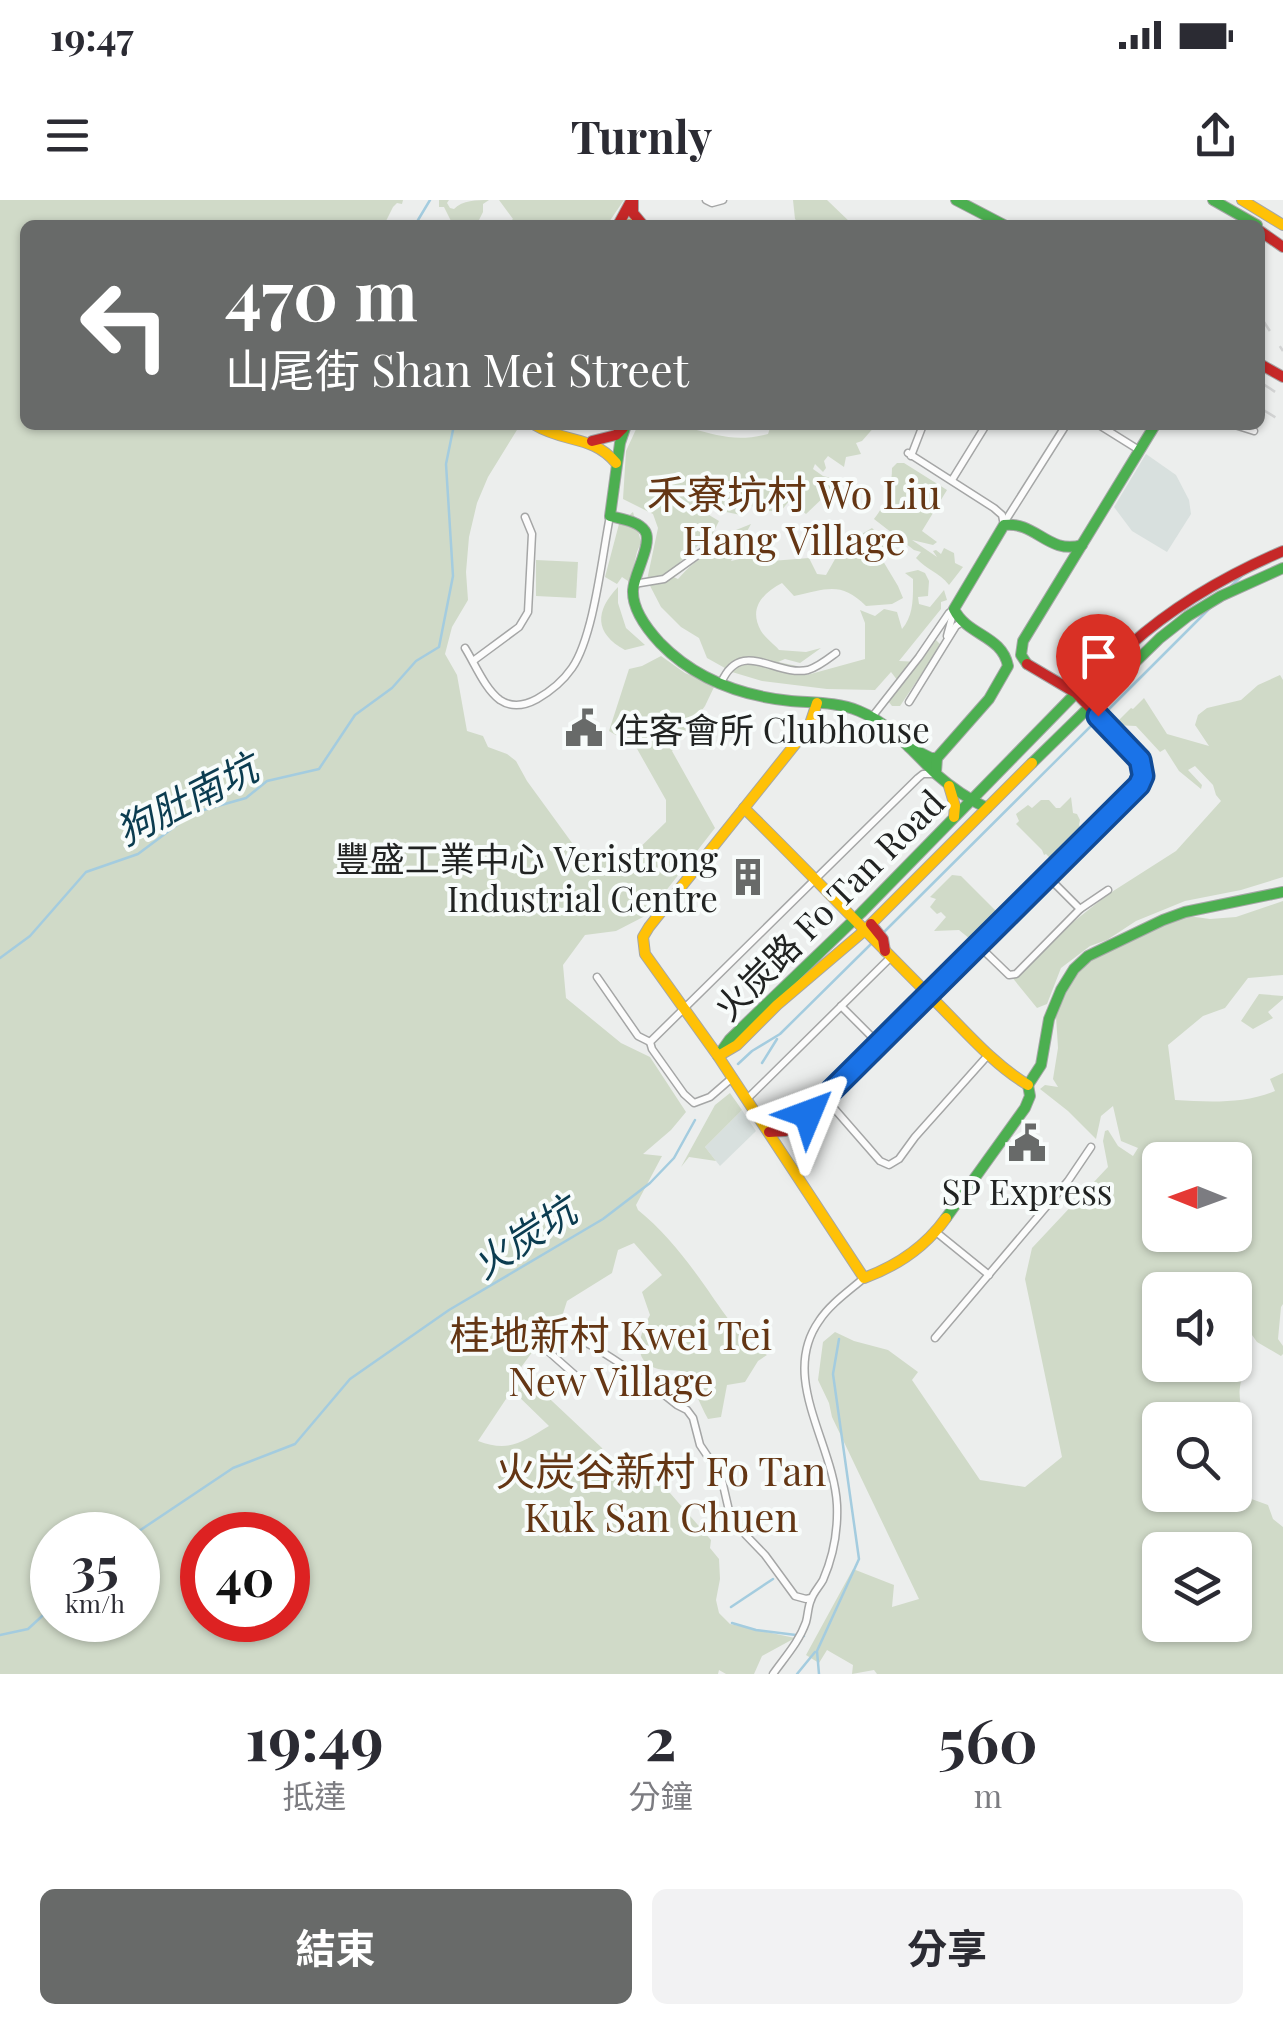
<!DOCTYPE html>
<html lang="zh-TW">
<meta charset="utf-8">
<style>
:root{--surface:#fff;--page:#f2f2f3;--text:#2b2b33;--muted:#7c7c81;--accent:#686a69}
body{margin:0;font-family:"Playfair Display","Noto Sans TC",serif;background:var(--page);color:var(--text);height:100vh;display:flex;flex-direction:column;font-size:38px;white-space:nowrap}
*{box-sizing:border-box;margin:0}
p{font-size:32px;color:var(--muted)}
.icon{flex:none;width:55px;height:55px;fill:none;stroke:currentColor;stroke-width:2;stroke-linecap:round;stroke-linejoin:round}
.map{position:relative;height:1474px;overflow:hidden}
.panel{display:flex;flex-direction:column;background:var(--surface);flex:1}
.panel>*{flex:none}
.banner{position:absolute;left:20px;top:20px;width:1245px;height:210px;border-radius:15px;box-shadow:0 2px 8px #0004;background:#686a69;color:#fff;overflow:hidden}
.needle{width:65px;rotate:271deg}
.fabs{position:absolute;left:1142px;top:942px;display:grid;gap:20px}
.fabs a{display:grid;place-items:center;width:110px;height:110px;border-radius:15px;background:var(--surface);box-shadow:0 2px 8px #0004;font-size:50px}
.speed{position:absolute;left:30px;top:1312px;display:flex;gap:20px;font-size:50px;font-weight:700;text-align:center}
.speed>*{display:grid;place-content:center;width:130px;height:130px;border-radius:50%;background:var(--surface);box-shadow:0 2px 8px #0004;line-height:1}
.speed small{font-size:25px;font-weight:400}
.speed .limit{border:15px solid #d22;background:#fff;color:#111}
.pin{position:absolute;display:grid;place-items:center;width:85px;height:85px;color:#fff;margin:-102px -42px;border-radius:50% 50% 50% 0;rotate:-45deg;box-shadow:0 0 10px #0007}
.pin .icon{rotate:45deg}
.me{position:absolute;width:110px;margin:-55px;rotate:46deg;stroke-linejoin:round;filter:drop-shadow(0 0 8px #0008)}
.turn{display:flex;align-items:center;gap:35px;height:210px;padding:0 40px;font-size:45px}
.turn .icon{width:130px;height:130px;stroke-width:2.5}
.turn b{display:block;font-size:70px;line-height:85px}
.eta{display:flex;justify-content:space-evenly;align-items:center;height:170px;text-align:center}
.eta b{font-size:60px;font-weight:700;line-height:70px}
.action{display:flex;gap:20px;margin-top:auto;padding:20px 40px}
.action a{flex:1;height:115px;border-radius:15px;background:var(--accent);color:#fff;font-size:40px;font-weight:700;line-height:115px;text-align:center}
.action a+a{background:var(--page);color:var(--text)}
.status{display:flex;justify-content:space-between;align-items:center;height:70px;padding:0 50px;background:var(--surface);direction:ltr}
.status svg{height:28px;fill:currentColor}
header{display:flex;justify-content:space-between;align-items:center;height:130px;padding:0 40px;background:var(--surface);font-size:45px;font-weight:700}
.map>svg:first-child{display:block}
</style>
<div class="status"><b>19:47</b><svg viewBox="0 0 49 12"><path d="M0 12V9h3v3zM5 12V6h3v6zM10 12V3h3v9zM15 12V0h3v12zM26 1h20v11H26zM47 4h2v5h-2z"/></svg></div>
<header><svg class="icon" aria-label="menu" viewBox="0 0 24 24"><path d="M4 6h16M4 12h16M4 18h16"/></svg>Turnly<svg class="icon" aria-label="share" viewBox="0 0 24 24"><path d="M12 15V3M7 8l5-5 5 5M5 13v7h14v-7"/></svg></header>
<div class="map">
<svg width="1283" height="1474" viewBox="0 0 1283 1474">
<rect width="100%" height="100%" fill="#eceeed"/>
<g fill="#d8e0de">
<polygon points="1146,254 1176,275 1189,300 1191,314 1167,352 1132,331 1114,307"/>
<polygon points="742,910 756,931 720,966 705,947"/>
</g>
<g fill="#d0dac8" fill-rule="evenodd">
<path d="M 0,0 L 403,0 L 402,4 L 397,3 L 393,7 L 384,25 L 319,25 L 315,20 L 316,25 L 270,25 L 268,21 L 264,25 L 25,25 L 25,225 L 520,225 L 488,277 L 477,303 L 469,337 L 466,372 L 468,400 L 452,427 L 445,454 L 457,475 L 467,531 L 483,536 L 488,547 L 507,554 L 516,561 L 527,581 L 575,647 L 621,666 L 666,622 L 666,600 L 636,547 L 609,531 L 629,469 L 642,466 L 661,456 L 685,473 L 715,485 L 705,506 L 672,551 L 715,628 L 647,715 L 616,731 L 585,735 L 563,765 L 566,798 L 621,843 L 650,857 L 686,912 L 671,930 L 643,954 L 662,956 L 636,1005 L 638,1010 C 664,1031 686,1059 705,1086 C 724,1113 739,1138 767,1155 L 758,1161 L 745,1182 L 727,1185 L 721,1217 L 708,1219 C 699,1203 694,1185 681,1171 C 673,1170 663,1171 655,1168 C 630,1159 641,1131 650,1115 L 642,1092 L 662,1075 L 634,1043 L 618,1050 L 612,1073 L 567,1101 L 560,1123 L 536,1147 L 519,1170 L 602,1248 L 607,1263 L 635,1289 L 663,1285 L 711,1340 L 710,1348 L 719,1359 L 720,1379 L 716,1400 L 719,1413 L 730,1424 L 795,1438 L 762,1456 L 754,1474 L 726,1474 L 719,1470 L 718,1474 L 0,1474 ZM 512,1190 L 549,1226 C 522,1242 509,1253 478,1241 ZM 52,1335 L 138,1335 L 138,1420 L 52,1420 ZM 202,1335 L 288,1335 L 288,1420 L 202,1420 Z"/>
<path d="M 439,0 L 449,0 L 447,3 L 450,8 L 454,9 C 463,0 476,0 489,0 L 483,4 L 483,12 L 479,20 L 472,22 L 472,25 L 453,25 L 444,7 L 439,7 Z"/>
<polygon points="499,0 624,0 607,25 524,25 518,21 515,25 506,25 513,19"/>
<polygon points="793,0 827,0 853,25 800,25 795,19"/>
<path d="M 638,225 L 685,225 L 689,228 C 721,236 736,242 768,234 L 771,225 L 876,225 L 862,241 L 856,243 L 861,254 L 846,257 L 844,267 L 828,256 L 824,261 L 826,268 L 823,272 L 815,264 L 813,269 L 823,276 L 836,279 L 827,294 L 806,314 L 790,300 L 781,311 L 768,311 L 760,304 L 754,308 L 742,298 L 731,304 L 743,312 L 741,315 L 726,312 L 715,297 L 709,315 L 719,321 L 709,341 L 706,338 L 667,374 L 678,379 C 691,365 700,354 721,354 L 736,330 L 751,324 L 731,361 L 748,357 L 760,362 L 809,358 L 817,374 L 826,375 L 843,345 L 872,328 L 888,344 L 880,356 L 898,386 L 903,398 L 892,404 L 866,406 C 841,381 827,389 794,396 L 782,383 C 763,393 748,408 761,431 C 765,438 774,444 779,450 L 806,452 L 821,448 L 800,463 L 785,459 L 778,462 L 797,466 L 807,475 L 865,459 L 865,423 L 860,410 L 875,416 L 884,409 L 897,412 L 902,429 C 914,415 913,397 913,379 L 905,373 L 918,370 L 925,373 L 929,381 L 928,396 L 918,397 L 919,404 L 930,407 L 944,390 L 947,400 L 941,402 L 941,409 L 899,461 L 920,462 L 936,440 L 941,445 L 900,506 L 892,506 L 888,501 L 901,485 L 891,472 L 875,490 L 827,489 L 762,481 L 732,472 L 707,458 L 699,438 L 681,427 L 661,407 L 647,380 L 658,328 L 653,314 L 623,299 L 626,251 Z"/>
<path d="M 897,263 L 904,263 L 947,290 L 922,331 L 937,342 L 933,345 L 912,340 L 937,357 L 933,351 L 936,350 L 941,354 L 944,348 L 954,353 L 955,363 L 963,367 L 949,385 C 939,372 927,370 916,358 L 921,352 L 914,350 L 874,319 C 886,304 892,287 892,268 Z"/>
<polygon points="633,312 641,342 637,352 631,378 635,412 628,402 628,381 622,377 617,384 605,377 619,324"/>
<polygon points="536,360 578,362 576,398 536,396"/>
<path d="M 618,387 L 618,403 L 626,428 L 645,445 L 625,450 C 594,433 595,411 618,387 Z"/>
<polygon points="1280,475 1283,480 1283,677 1241,690 1185,701 1136,721 1107,740 1090,746 1061,768 1047,804 1037,808 1011,776 1057,735 1107,695 1176,651 1221,601 1216,595 1213,585 1195,566 1188,570 1202,585 1201,589 1179,571 1165,549 1160,552 1136,526 1114,525 1131,508 1133,509 1144,498 1167,534 1209,546 1195,525 1198,515 1207,508 1241,500 1258,485"/>
<polygon points="1071,597 1073,613 1077,614 1080,620 1079,625 1082,630 1052,660 1046,654 1044,655 1042,650 1016,624 1019,621 1016,614 1028,605 1032,608 1041,600 1049,600 1056,608 1060,608"/>
<polygon points="952,675 961,676 997,712 970,739 959,730 934,731 946,717 941,712 937,714 930,707 936,699 930,697"/>
<path d="M 1283,701 L 1283,775 L 1248,778 L 1225,808 L 1203,816 L 1168,845 L 1175,900 C 1209,902 1243,904 1275,891 L 1270,879 L 1283,873 L 1283,1104 L 1281,1107 L 1278,1139 L 1283,1146 L 1283,1154 L 1281,1156 L 1257,1142 L 1247,1128 L 1241,1131 C 1254,1154 1243,1164 1240,1187 C 1238,1198 1243,1208 1241,1220 C 1252,1235 1247,1258 1235,1272 L 1235,1220 L 1160,1220 L 1160,1295 L 1235,1295 L 1235,1285 L 1246,1297 L 1268,1305 L 1273,1319 L 1283,1327 L 1283,1474 L 877,1474 L 874,1470 L 852,1474 L 853,1465 L 827,1450 L 819,1463 L 806,1455 L 853,1369 L 894,1385 L 892,1407 L 919,1399 L 832,1217 L 829,1203 L 818,1180 L 823,1142 L 835,1132 L 854,1141 L 888,1150 L 918,1172 L 912,1180 L 980,1280 L 1025,1287 L 1062,1257 L 1025,1079 L 1032,1048 L 1108,967 L 1103,941 L 1105,931 L 1108,930 L 1118,946 L 1133,956 L 1138,948 L 1121,941 L 1113,906 L 1101,916 L 1096,939 L 1068,911 L 1040,889 L 1045,885 L 1058,887 L 1053,879 L 1058,848 L 1056,816 L 1071,780 L 1086,762 L 1155,727 L 1188,716 L 1210,719 L 1236,717 ZM 1160,960 L 1235,960 L 1235,1035 L 1160,1035 ZM 1160,1090 L 1235,1090 L 1235,1165 L 1160,1165 ZM 1160,1350 L 1235,1350 L 1235,1425 L 1160,1425 Z"/>
<polygon points="1259,794 1283,796 1283,799 1268,812 1273,818 1253,829 1241,821"/>
<polygon points="730,893 742,910 705,947 716,961 689,957 681,967 715,905"/>
</g>
<g fill="none" stroke-linecap="round" stroke-linejoin="round">
<g stroke="#a4ccdf" stroke-width="2.5">
<polyline points="420,25 418,20 430,0"/>
<polyline points="1231,386 1247,371"/>
<polyline points="1104,514 1212,406"/>
<polyline points="884,732 1098,519"/>
<polyline points="0,758 30,736 86,672 138,654 193,613 246,598 267,581 319,569 355,515 392,488 416,461 439,447 453,376 446,264 454,225"/>
<polyline points="762,863 777,839"/>
<polyline points="738,864 752,851 780,834 871,744"/>
<polyline points="133,1335 233,1268 295,1244 350,1179 449,1110 603,1019 650,983 674,958 695,920"/>
<polyline points="731,1407 773,1379"/>
<polyline points="732,1423 756,1430 804,1436"/>
<polyline points="0,1435 28,1429 52,1407"/>
<polyline points="797,1474 815,1452"/>
<polyline points="819,1474 817,1451 859,1359 833,1174 839,1139"/>
</g>
<g stroke="#a5a6a6" stroke-width="9">
<g id="street">
<polyline points="706,0 712,3 723,0"/>
<polyline points="1099,225 1139,250"/>
<polyline points="1235,225 1254,231"/>
<polyline points="908,253 994,308 1002,315 1004,325"/>
<polyline points="911,256 923,225"/>
<polyline points="952,280 986,225"/>
<polyline points="1004,323 1066,225"/>
<polyline points="634,384 664,379 706,349"/>
<polyline points="947,436 954,410"/>
<path d="M 465,448 C 475,464 485,489 500,500 C 512,508 526,505 537,499 C 551,491 563,481 572,468 C 594,436 602,356 610,316"/>
<polyline points="473,461 519,427 528,412 532,334 525,317"/>
<path d="M 721,483 C 741,437 775,477 808,470 C 818,467 828,459 836,453"/>
<polyline points="909,502 956,426 962,422"/>
<polyline points="872,517 919,457 949,413 954,409"/>
<polyline points="1048,677 1080,709"/>
<polyline points="978,745 1009,775 1016,774 1080,709 1108,690"/>
<polyline points="597,777 638,836 650,842"/>
<polyline points="841,806 879,844"/>
<polyline points="732,878 710,897 694,903 684,894 652,849 650,842 918,578 923,574 936,574"/>
<polyline points="825,898 880,961 889,965 899,959 915,937 989,854"/>
<polyline points="747,899 891,757"/>
<polyline points="936,1032 989,1075"/>
<polyline points="935,1138 1068,981 1091,947"/>
<path d="M 575,1175 L 549,1152 C 555,1145 559,1138 568,1137 C 585,1135 661,1192 677,1205 L 687,1210 L 693,1218 L 700,1245 L 721,1276 L 730,1315 L 739,1328 L 765,1355 L 795,1396 L 806,1399 L 811,1398"/>
<path d="M 773,1474 C 785,1457 799,1442 806,1422 C 808,1415 808,1406 811,1400 C 813,1393 819,1387 823,1380 C 833,1357 838,1331 837,1305 C 834,1244 779,1178 819,1121 C 830,1104 849,1091 864,1078"/>
</g>
</g>
<g stroke="#a5a6a6" stroke-width="12">
<g id="fast">
<polyline points="956,0 1004,25"/>
<polyline points="1213,0 1257,25"/>
<path d="M 626,225 L 620,243 L 610,316 C 621,319 638,321 645,331 C 653,343 634,374 633,390 C 632,410 647,429 660,443 C 695,479 742,496 791,501 C 814,503 837,502 859,511 C 891,524 912,551 936,574 C 952,588 968,599 987,608"/>
<polyline points="1027,464 1021,455 1023,441 1155,225"/>
<polyline points="909,547 931,558 937,558"/>
<polyline points="1032,563 1160,438 1188,416 1221,396 1283,368"/>
<path d="M 936,572 L 937,558 L 989,499 L 1008,466 C 1002,435 967,436 954,409 L 1004,325 C 1036,321 1048,355 1082,345"/>
<polyline points="718,856 730,839 861,713 1076,493 1130,445"/>
<polyline points="1028,885 1041,865 1049,819 1061,790 1074,769 1088,756 1163,720 1185,712 1283,692"/>
<polyline points="946,1018 1025,908 1030,896 1028,885"/>
</g>
</g>
<g stroke="#a5a6a6" stroke-width="12">
<g id="slow">
<polyline points="1242,0 1283,25"/>
<polyline points="625,25 641,24"/>
<path d="M 535,225 C 564,243 593,235 616,263"/>
<path d="M 817,503 L 809,527 L 649,727 L 643,737 L 645,754 L 718,856 L 864,1078 C 897,1066 926,1046 946,1018"/>
<polyline points="949,586 955,606 954,617"/>
<path d="M 744,608 C 807,670 868,734 930,796 C 961,826 991,863 1028,885"/>
<polyline points="720,855 737,845 777,805 864,731 1032,563"/>
</g>
</g>
<g stroke="#a5a6a6" stroke-width="12">
<g id="jam">
<polyline points="633,0 633,13 643,25"/>
<polyline points="618,25 631,1"/>
<polyline points="1260,31 1283,47"/>
<polyline points="1260,164 1283,177"/>
<polyline points="592,241 616,235 623,228"/>
<path d="M 1130,445 C 1176,404 1227,375 1283,351"/>
<polyline points="871,724 883,739 885,751"/>
<polyline points="769,932 785,931 806,917 1139,585 1143,570 1138,557 1076,493 1027,464"/>
</g>
</g>
<use href="#street" stroke="#fcfcfc" stroke-width="6"/>
<use href="#fast" stroke="#4caf50" stroke-width="10"/>
<use href="#slow" stroke="#ffc107" stroke-width="10"/>
<use href="#jam" stroke="#c62828" stroke-width="10"/>
<g stroke="#d2d3d3" stroke-width="2.5" stroke-dasharray="18 18" stroke-linecap="butt">
<polyline points="957,21 964,25"/>
<polyline points="1260,116 1283,151"/>
<polyline points="1260,182 1283,197"/>
<polyline points="1260,208 1283,222"/>
</g>
</g>
<g fill="none" stroke-linecap="round" stroke-linejoin="round">
<g stroke="#114b97" stroke-width="25">
<polyline id="route" points="808,914 1139,585 1143,576 1140,560 1098,516"/>
</g>
<use href="#route" stroke="#1a73e8" stroke-width="18"/>
</g>
<defs>
<g id="civic-bare" transform="scale(3)"><path d="M-.6-6.5H3V-4.5H.6V-3L4-1V1h2V6H-6V1h2V-1L-.6-3ZM-1.2 2.5V6h2.4V2.5Z" fill="#686a69" stroke="#f8fcfb" stroke-width="2.5" paint-order="stroke"/></g>
<g id="building-bare" transform="scale(3)"><path d="M-4-6H4V6H1V3H-1V6H-4ZM-2.5-4.3h1.7v1.8h-1.7ZM.8-4.3h1.7v1.8H.8ZM-2.5-1h1.7V.8h-1.7ZM.8-1h1.7V.8H.8Z" fill="#686a69" stroke="#f8fcfb" stroke-width="2.5" paint-order="stroke"/></g>
</defs>
<g fill-rule="evenodd">
<use href="#civic-bare" x="584" y="528"/>
<use href="#building-bare" x="748" y="677"/>
<use href="#civic-bare" x="1027" y="943"/>
</g>
<g text-anchor="middle" dominant-baseline="central" stroke-width="8" stroke-linejoin="round" paint-order="stroke">
<g font-size="35" fill="#212322" stroke="#f8fcfb" text-anchor="start">
<text x="614" y="528">住客會所 Clubhouse</text>
<text x="718" y="657" text-anchor="end">豐盛工業中心 Veristrong<tspan x="718" dy="40">Industrial Centre</tspan></text>
<text x="1027" y="990" text-anchor="middle">SP Express</text>
</g>
<g font-size="35" fill="#212322" stroke="#f8fcfb">
<text transform="translate(828 704) rotate(-45)">火炭路 Fo Tan Road</text>
</g>
<g font-size="38" font-style="italic" fill="#0b3c50" stroke="#f8fcfb">
<text transform="translate(186 598) rotate(-27)">狗肚南坑</text>
<text transform="translate(523 1036) rotate(-33)">火炭坑</text>
</g>
<g font-size="40" fill="#643614" stroke="#f8fcfb">
<text x="794" y="292">禾寮坑村 Wo Liu<tspan x="794" dy="46">Hang Village</tspan></text>
<text x="611" y="1133">桂地新村 Kwei Tei<tspan x="611" dy="46">New Village</tspan></text>
<text x="661" y="1269">火炭谷新村 Fo Tan<tspan x="661" dy="46">Kuk San Chuen</tspan></text>
</g>
</g>
</svg>
<div class="fabs">
<a><svg class="needle" viewBox="-14 -14 28 28"><path d="M0-13l5 13h-10z" fill="#e53935"/><path d="M0 13l5-13h-10z" fill="#7c7c81"/></svg></a>
<a><svg class="icon" aria-label="sound" viewBox="0 0 24 24"><path d="M4 9h4l5-4v14l-5-4H4zM17 9q2 3 0 6"/></svg></a>
<a><svg class="icon" aria-label="search" viewBox="0 0 24 24"><circle cx="10" cy="10" r="6"/><path d="M15 15l6 6"/></svg></a>
<a><svg class="icon" aria-label="layers" viewBox="0 0 24 24"><path d="M12 4l9 5-9 5-9-5zM3 14l9 5 9-5"/></svg></a>
</div>
<div class="speed"><div>35<small>km/h</small></div><div class="limit">40</div></div>
<div class="pin" style="left:1098px;top:516px;background:#d93025"><svg class="icon" aria-label="arrive" viewBox="0 0 24 24"><path d="M6 21V4h12l-3 4 3 4H6"/></svg></div>
<svg class="me" style="left:808px;top:914px" viewBox="-20 -20 40 40"><path d="M0-17L14 15 0 8-14 15z" fill="#1a73e8" stroke="#fff" stroke-width="4"/></svg>
<div class="banner">
<div class="turn"><svg class="icon" aria-label="left" viewBox="0 0 24 24"><path d="M17 20v-9H6M10 6l-5 5 5 5"/></svg><div><b>470 m</b>山尾街 Shan Mei Street</div></div>
</div>
</div>
<section class="panel">
<div class="eta">
<div><b>19:49</b><p>抵達</p></div>
<div><b>2</b><p>分鐘</p></div>
<div><b>560</b><p>m</p></div>
</div>
<div class="action"><a>結束</a><a>分享</a></div>
</section>
